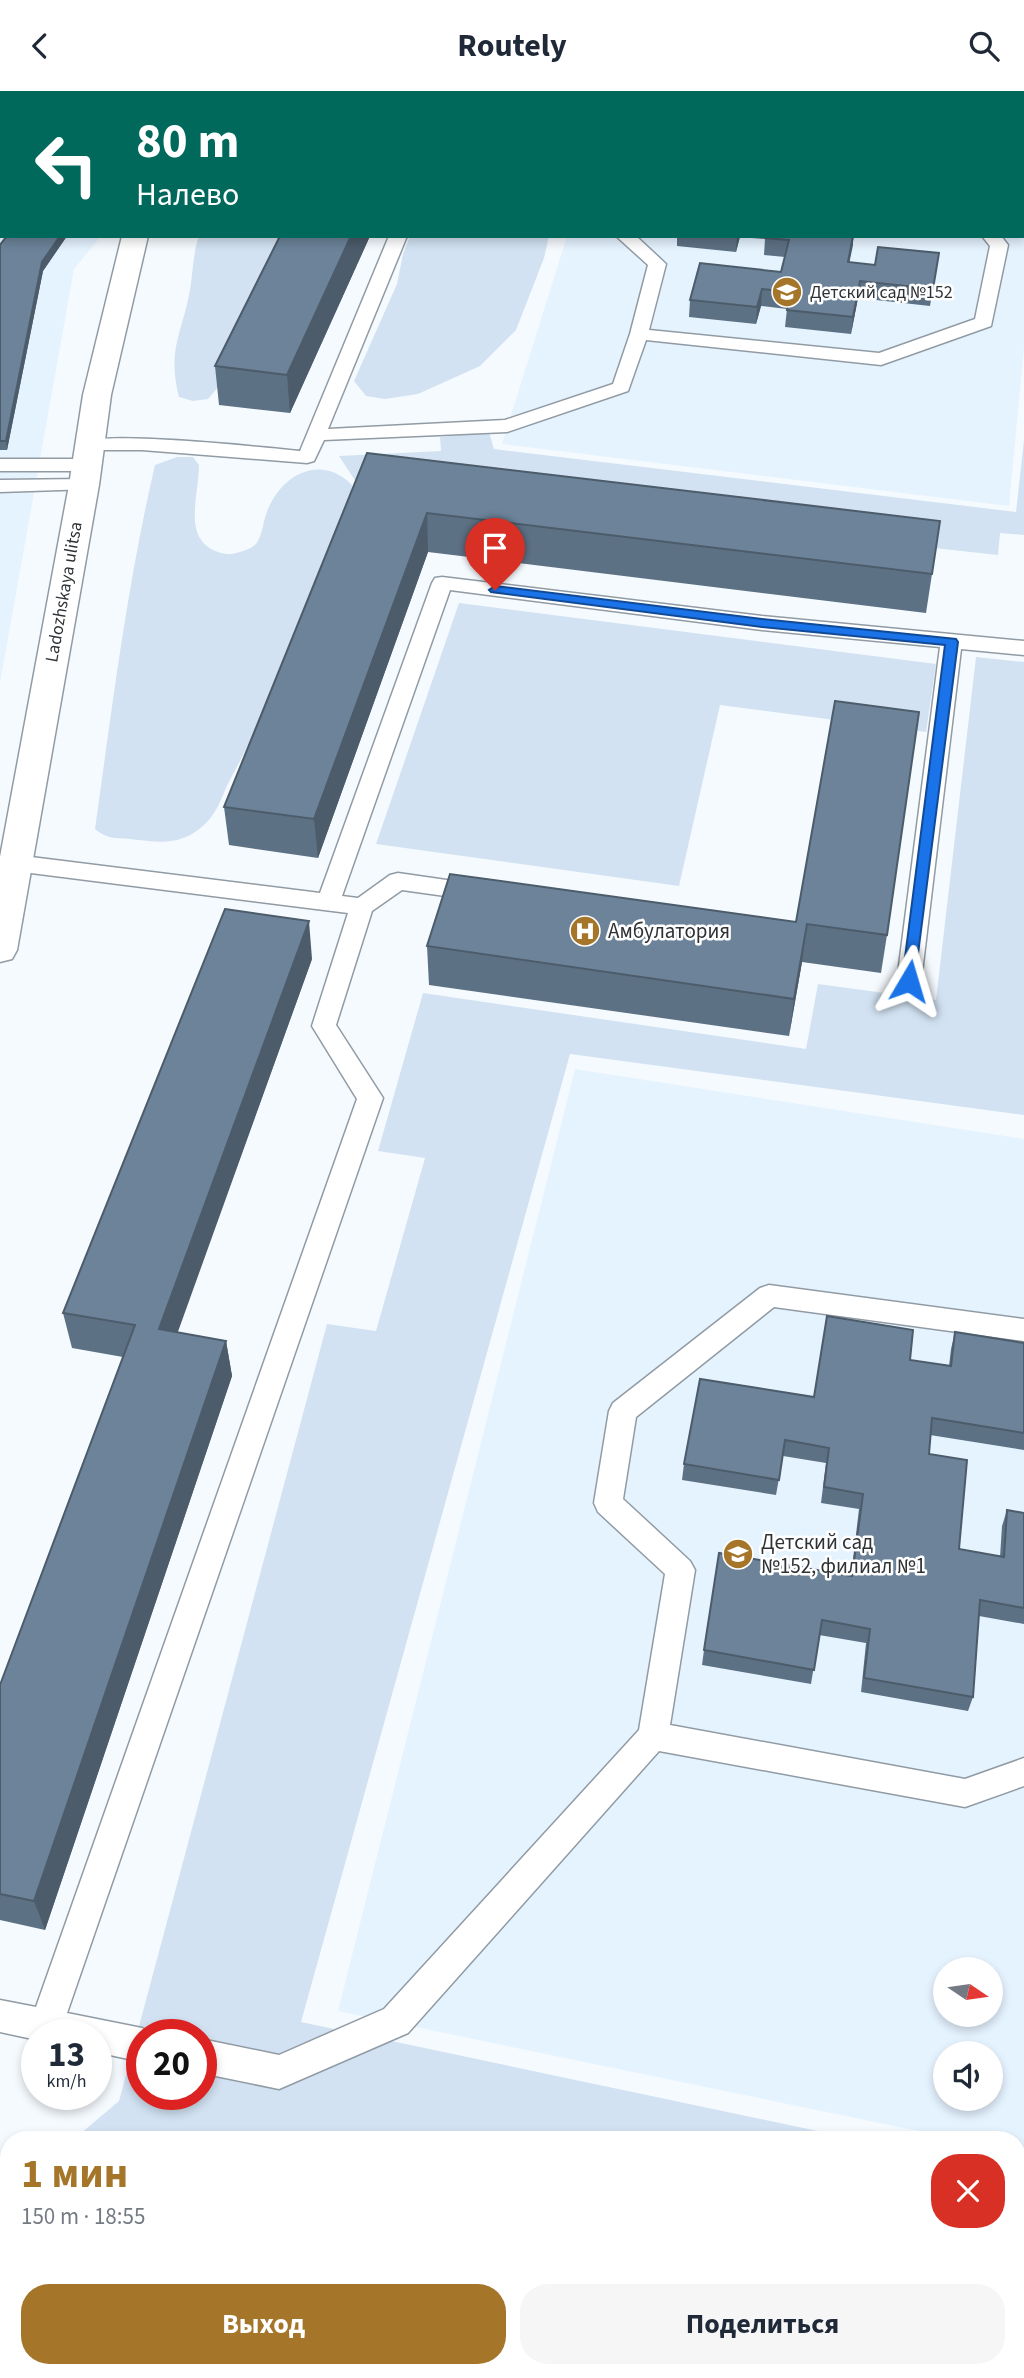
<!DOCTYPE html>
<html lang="ru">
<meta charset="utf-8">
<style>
:root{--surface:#fff;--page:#f6f6f7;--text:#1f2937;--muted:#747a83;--accent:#a57629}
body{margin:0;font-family:"Source Sans 3",sans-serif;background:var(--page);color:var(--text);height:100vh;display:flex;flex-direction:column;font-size:26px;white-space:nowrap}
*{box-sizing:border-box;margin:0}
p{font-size:23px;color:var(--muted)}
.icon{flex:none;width:38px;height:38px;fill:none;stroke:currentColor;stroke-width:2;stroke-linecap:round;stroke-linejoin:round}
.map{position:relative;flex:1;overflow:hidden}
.sheet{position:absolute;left:0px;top:2040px;width:1026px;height:247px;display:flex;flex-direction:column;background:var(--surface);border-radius:28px 28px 0 0;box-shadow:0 4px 10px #0003}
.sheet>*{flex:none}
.banner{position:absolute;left:0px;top:0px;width:1026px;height:147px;box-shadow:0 4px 10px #0003;background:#00695c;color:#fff;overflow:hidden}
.needle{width:46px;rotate:103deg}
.tools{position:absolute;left:933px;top:1866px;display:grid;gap:14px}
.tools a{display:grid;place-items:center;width:70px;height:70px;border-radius:50%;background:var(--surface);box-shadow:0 4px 10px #0003;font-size:35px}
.speed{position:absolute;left:21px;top:1928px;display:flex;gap:14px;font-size:35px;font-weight:700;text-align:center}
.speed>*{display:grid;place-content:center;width:91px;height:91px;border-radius:50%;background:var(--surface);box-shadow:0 4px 10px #0003;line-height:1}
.speed small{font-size:18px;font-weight:400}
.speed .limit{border:10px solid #d22;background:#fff;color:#111}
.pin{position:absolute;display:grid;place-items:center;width:60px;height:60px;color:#fff;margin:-72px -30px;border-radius:50% 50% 50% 0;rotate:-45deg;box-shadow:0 0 7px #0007}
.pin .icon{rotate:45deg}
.me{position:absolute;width:77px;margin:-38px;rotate:7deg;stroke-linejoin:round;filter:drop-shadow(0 0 5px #0008)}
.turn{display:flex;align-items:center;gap:24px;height:147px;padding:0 21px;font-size:32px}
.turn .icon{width:91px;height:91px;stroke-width:2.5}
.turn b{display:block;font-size:49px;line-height:60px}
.round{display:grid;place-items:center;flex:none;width:74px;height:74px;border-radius:28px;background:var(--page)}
.overview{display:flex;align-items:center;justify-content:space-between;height:119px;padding:0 21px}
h1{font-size:42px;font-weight:700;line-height:52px;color:var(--accent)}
.button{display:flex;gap:14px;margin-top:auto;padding:14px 21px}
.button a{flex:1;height:80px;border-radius:28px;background:var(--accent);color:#fff;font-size:28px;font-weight:700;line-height:80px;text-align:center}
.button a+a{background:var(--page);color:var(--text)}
header{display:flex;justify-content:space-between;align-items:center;height:91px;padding:0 21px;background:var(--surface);font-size:32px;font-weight:700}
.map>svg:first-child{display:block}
</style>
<header><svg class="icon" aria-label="back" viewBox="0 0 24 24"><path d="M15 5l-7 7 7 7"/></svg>Routely<svg class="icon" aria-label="search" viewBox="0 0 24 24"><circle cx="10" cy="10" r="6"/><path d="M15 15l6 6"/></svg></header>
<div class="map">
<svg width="1024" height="2287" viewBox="0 0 1024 2287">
<rect width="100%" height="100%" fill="#f5fafe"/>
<g fill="#e5f3ff" fill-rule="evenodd">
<polygon points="0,0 192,0 2,2 2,145 101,145 74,178 0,592"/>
<polygon points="1024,85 1024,257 1009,415 502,353 567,145 1024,145"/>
<path d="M 575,978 L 1024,1048 L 1024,2062 L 1017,2061 L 1017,2049 L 962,2049 L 338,1920 ZM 945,1878 L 990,1878 L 990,1923 L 945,1923 ZM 945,1962 L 990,1962 L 990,2007 L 945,2007 Z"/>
</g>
<g fill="#d2e2f2" fill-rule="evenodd">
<path d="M 199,145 L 292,145 L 219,295 L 208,308 L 193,310 L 179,306 C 167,258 182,243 190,199 C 193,182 193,161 199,145 Z"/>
<polygon points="410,145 549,145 544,167 516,239 480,275 418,303 385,308 366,305 354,290 397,193 403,163"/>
<polygon points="489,341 494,358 1016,421 1024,349 1024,444 1000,442 998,464 358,394 339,365 441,360 440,346"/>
<path d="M 177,366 L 193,366 L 199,374 C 199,408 179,454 226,463 C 234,464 250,459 256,453 C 263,444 263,429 268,418 C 283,382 322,363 352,394 L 348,428 C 310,515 276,604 231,687 C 222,703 219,720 205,733 C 181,756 159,751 130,748 C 115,747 107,748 95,738 C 112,617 127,494 155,374 Z"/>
<polygon points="459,512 936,573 926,641 720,614 679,795 376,753"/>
<path d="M 976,566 L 1024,571 L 1024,1024 L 570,963 L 301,1931 L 860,2049 L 73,2049 L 119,2010 L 327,1233 L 376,1240 L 425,1067 L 378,1060 L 423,902 L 806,958 L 818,893 L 936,909 ZM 142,1944 L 201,1944 L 201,2004 L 142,2004 Z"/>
<polygon points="1017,2082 1024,2084 1024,2274 1017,2272"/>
<polygon points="9,2103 9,2278 157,2279 154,2287 0,2287 0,2111"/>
</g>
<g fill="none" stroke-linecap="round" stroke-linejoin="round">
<g stroke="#919ba4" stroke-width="3">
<g id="service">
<polygon points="77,0 93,0 76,2"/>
<rect x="424" y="0" width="16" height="2"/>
<polygon points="2,14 2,30 0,30 0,15"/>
<rect x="0" y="90" width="2" height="10"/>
<path d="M 389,145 L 407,145 L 328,338 L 505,329 L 613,293 L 630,243 L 648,174 L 616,145 L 636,145 L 666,173 L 649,239 L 879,262 L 975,228 L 990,155 L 982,145 L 1001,145 L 1008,154 L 991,235 L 881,274 L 646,249 L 628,300 L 507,341 L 324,349 L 314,370 L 307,372 L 142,359 L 90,359 L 80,353 C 92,338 270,357 300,360 Z"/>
<polygon points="0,368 87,368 97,374 87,380 0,380"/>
<polygon points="84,388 91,390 94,394 91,398 0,401 0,389"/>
<polygon points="442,486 762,525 1024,550 1024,564 961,558 921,890 918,896 909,899 900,896 897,890 940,556 762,539 450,499 342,805 358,807 390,784 398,782 481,794 489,796 493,802 489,808 481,810 402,799 372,820 336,934 383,1007 67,1922 142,1937 155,1944 142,1944 142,1971 96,1961 96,1944 37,1944 37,1949 0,1941 0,1909 36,1916 357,1008 312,935 348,822 15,780 7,778 3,772 7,766 15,764 320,802 432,492 435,487"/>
<polygon points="769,1194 1024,1228 1024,1250 774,1216 636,1326 623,1408 690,1470 695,1479 670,1634 965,1688 1024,1667 1024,1695 965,1716 659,1660 408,1942 279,1998 201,1982 201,1948 279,1964 384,1918 639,1639 665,1483 598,1421 594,1412 609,1320 613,1312 760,1197"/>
</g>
</g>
<g stroke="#919ba4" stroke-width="3">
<g id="minor">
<polygon points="200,0 224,0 199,2"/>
<polygon points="122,145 148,145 111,304 99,394 17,859 12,868 0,871 0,766 69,394 83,304"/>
</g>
</g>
<use href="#service" fill="#fff" fill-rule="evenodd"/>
<use href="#minor" fill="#fff" fill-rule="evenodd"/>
</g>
<g fill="#5d7184">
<polygon points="7,145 67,145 43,180 7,359 0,359 0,154"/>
<polygon points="280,145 370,145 290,322 219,314 215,275"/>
<polygon points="677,145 854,145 849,171 875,174 939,162 930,215 858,207 851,243 785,236 787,218 761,215 756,233 689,226 690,209 781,181 785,166 764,164 765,148 740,146 736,161 677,155"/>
<polygon points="367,362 932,483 926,522 428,461 318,767 229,754 224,716"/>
<polygon points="450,783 887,844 881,882 802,871 789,945 429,894 427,855"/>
<polygon points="312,868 177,1241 226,1250 232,1285 45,1839 0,1829 0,1594 123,1266 72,1257 63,1222"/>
<polygon points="955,1241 1024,1252 1024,1359 930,1344 929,1363 959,1458 1000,1466 1002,1435 1007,1419 1024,1422 1024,1533 979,1525 973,1606 968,1620 861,1601 866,1552 819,1544 811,1593 702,1574 704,1559 851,1485 859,1418 821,1412 826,1372 783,1365 776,1404 682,1389 684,1373 910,1269 949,1275 951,1258"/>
</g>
<g fill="#4c5c6b">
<polygon points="377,0 396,0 396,2 376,2"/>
<polygon points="60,145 67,145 43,180 7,359 6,350 42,171"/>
<polygon points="351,145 370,145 290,322 287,284"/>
<polygon points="737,145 740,145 736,161"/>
<polygon points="853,145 853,154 846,188 848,171"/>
<polygon points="860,190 858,207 851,243 853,226"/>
<polygon points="762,198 761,215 756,233 757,216"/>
<polygon points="427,422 428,461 318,767 314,728"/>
<polygon points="309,830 312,868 166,1274 159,1238"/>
<polygon points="807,833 802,871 789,945 794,908"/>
<polygon points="226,1250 232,1285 45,1839 34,1810"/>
</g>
<g fill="#6c8399" stroke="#4c5c6b" stroke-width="2">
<polygon points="21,0 65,0 64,2 20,2"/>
<polygon points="103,0 151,0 150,2 102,2"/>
<polygon points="306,0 377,0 376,2 305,2"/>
<polygon points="2,44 2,63 0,63 0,48"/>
<polygon points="7,145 60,145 42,171 6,350 0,350 0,154"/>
<polygon points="280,145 351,145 287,284 215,275"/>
<polygon points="765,145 853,145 848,171 875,174 878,156 939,162 933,198 860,190 853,226 787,219 791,201 762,198 757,216 690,209 700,172 781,181 789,149 765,147"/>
<polygon points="367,362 940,430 932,483 427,422 314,728 224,716"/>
<polygon points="835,610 919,621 887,844 807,833 794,908 427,855 450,783 796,831"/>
<polygon points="225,818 309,830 159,1238 226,1250 34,1810 0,1803 0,1594 135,1234 63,1222"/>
<polygon points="827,1225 913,1239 910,1269 951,1275 955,1241 1024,1252 1024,1342 932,1327 929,1363 967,1369 959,1458 1004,1466 1007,1419 1024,1422 1024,1517 980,1509 973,1606 864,1587 870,1538 822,1529 814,1579 704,1559 719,1462 852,1485 863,1403 824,1396 829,1357 785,1349 779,1389 684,1373 700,1288 814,1306"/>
<polygon points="177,2278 1015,2278 1024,2280 1024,2287 175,2287"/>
</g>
<polygon fill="#1a73e8" stroke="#114b97" stroke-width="2" points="495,495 762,528 956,548 958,551 914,894 904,894 902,890 945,554 762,536 491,501 489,499"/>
<defs>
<g id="school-disc" transform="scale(1.575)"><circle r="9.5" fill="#a57629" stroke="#fff"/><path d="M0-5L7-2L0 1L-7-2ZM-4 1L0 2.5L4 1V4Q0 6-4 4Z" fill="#fff"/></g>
<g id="hospital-disc" transform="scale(1.575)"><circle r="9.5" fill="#a57629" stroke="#fff"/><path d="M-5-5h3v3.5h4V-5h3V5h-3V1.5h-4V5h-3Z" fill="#fff"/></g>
</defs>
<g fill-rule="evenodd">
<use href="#school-disc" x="787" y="201"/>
<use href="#hospital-disc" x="585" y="840"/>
<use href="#school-disc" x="738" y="1463"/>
</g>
<g text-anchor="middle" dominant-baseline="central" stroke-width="5" stroke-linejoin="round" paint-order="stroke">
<g font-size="18" fill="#2e3235" stroke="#fff" text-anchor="start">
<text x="810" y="201">Детский сад №152</text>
</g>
<g font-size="18" fill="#2e3235" stroke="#fff">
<text transform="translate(64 501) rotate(-80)">Ladozhskaya ulitsa</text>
</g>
<g font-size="21" fill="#2e3235" stroke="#fff" text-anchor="start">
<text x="608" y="840">Амбулатория</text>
<text x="761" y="1451">Детский сад<tspan x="761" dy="24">№152, филиал №1</tspan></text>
</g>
</g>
</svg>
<div class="tools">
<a><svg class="needle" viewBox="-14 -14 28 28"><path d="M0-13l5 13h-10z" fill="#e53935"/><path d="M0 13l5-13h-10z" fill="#747a83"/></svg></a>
<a><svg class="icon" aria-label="sound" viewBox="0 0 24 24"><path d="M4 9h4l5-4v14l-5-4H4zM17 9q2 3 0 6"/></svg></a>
</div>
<div class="speed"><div>13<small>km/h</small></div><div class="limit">20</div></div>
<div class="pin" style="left:495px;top:499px;background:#d93025"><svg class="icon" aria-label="arrive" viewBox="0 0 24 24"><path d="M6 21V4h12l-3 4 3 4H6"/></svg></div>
<svg class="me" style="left:909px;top:890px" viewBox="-20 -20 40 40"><path d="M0-17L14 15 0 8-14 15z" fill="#1a73e8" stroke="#fff" stroke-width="4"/></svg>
<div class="banner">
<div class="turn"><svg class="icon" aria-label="left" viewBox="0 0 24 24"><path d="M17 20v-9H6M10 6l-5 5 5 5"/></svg><div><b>80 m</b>Налево</div></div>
</div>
<section class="sheet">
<div class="overview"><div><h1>1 мин</h1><p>150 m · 18:55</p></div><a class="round" style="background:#d93025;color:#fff"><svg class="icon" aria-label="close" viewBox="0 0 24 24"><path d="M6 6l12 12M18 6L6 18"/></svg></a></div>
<div class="button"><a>Выход</a><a>Поделиться</a></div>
</section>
</div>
